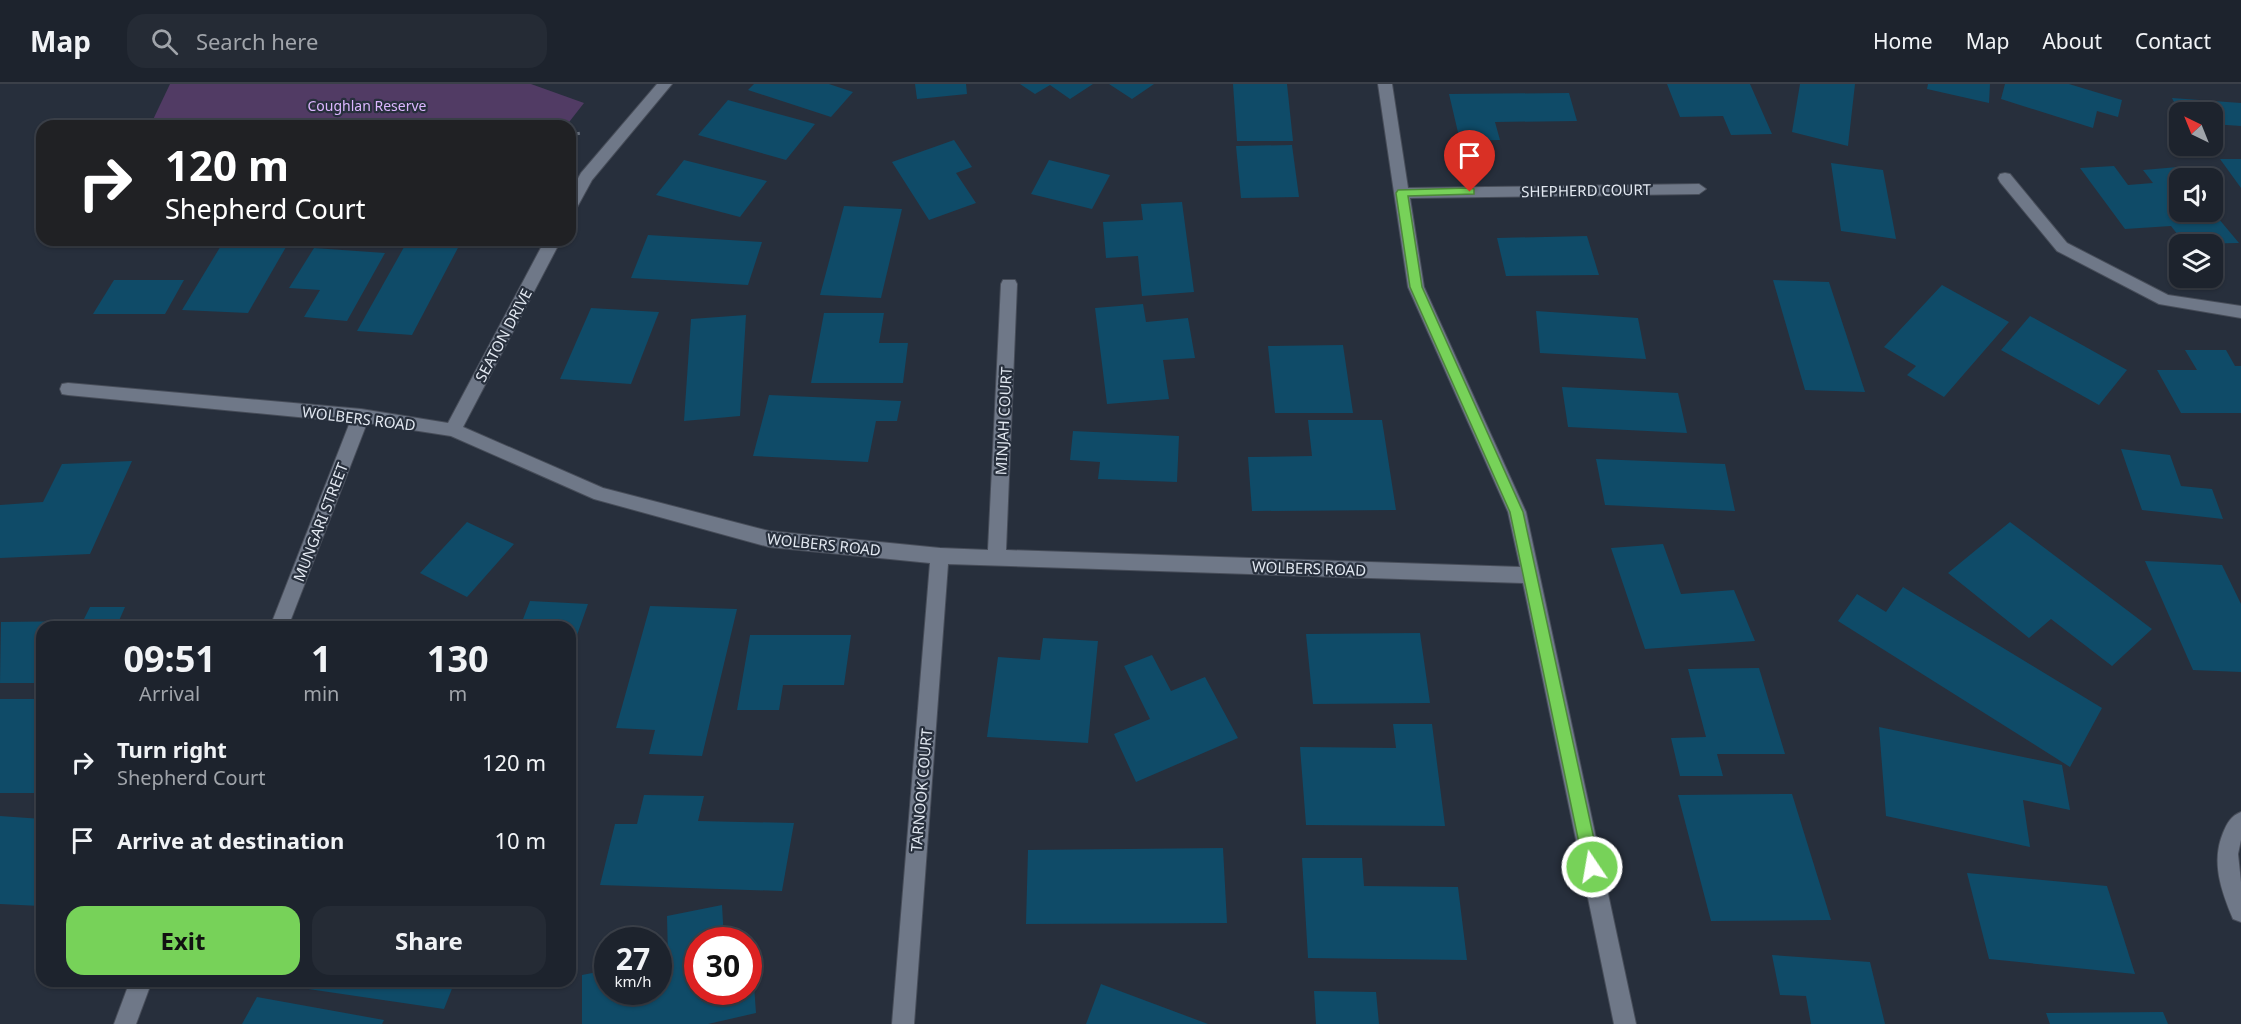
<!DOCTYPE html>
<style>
:root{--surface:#1d232d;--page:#252b35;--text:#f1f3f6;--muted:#a0a4aa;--line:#3b4049;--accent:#77d259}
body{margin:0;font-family:"Noto Sans",sans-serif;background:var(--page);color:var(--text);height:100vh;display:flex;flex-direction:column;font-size:22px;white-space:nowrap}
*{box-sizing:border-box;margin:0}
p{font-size:20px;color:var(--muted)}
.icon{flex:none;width:33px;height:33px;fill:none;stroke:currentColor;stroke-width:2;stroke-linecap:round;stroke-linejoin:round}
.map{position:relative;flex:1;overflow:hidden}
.sheet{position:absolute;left:36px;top:537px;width:540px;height:366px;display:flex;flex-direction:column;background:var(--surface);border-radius:18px;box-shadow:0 2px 4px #0004,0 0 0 2px var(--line)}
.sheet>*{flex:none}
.guide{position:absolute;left:36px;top:36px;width:540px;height:126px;border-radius:18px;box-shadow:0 2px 4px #0004,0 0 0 2px var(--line);background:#202124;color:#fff;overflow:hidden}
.needle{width:39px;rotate:317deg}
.fabs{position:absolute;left:2169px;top:18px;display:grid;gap:12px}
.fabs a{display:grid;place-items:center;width:54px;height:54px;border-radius:12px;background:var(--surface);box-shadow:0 2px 4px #0004,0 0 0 2px var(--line);font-size:30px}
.speed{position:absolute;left:594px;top:843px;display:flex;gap:12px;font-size:30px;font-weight:700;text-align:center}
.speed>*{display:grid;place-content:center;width:78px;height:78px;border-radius:50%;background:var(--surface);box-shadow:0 2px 4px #0004,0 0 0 2px var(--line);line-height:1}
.speed small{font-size:15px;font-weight:400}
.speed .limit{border:9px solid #d22;background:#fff;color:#111}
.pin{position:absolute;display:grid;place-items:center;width:51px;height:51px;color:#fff;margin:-62px -26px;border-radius:50% 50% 50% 0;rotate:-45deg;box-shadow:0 0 6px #0007}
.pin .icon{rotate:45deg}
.me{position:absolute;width:66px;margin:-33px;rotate:348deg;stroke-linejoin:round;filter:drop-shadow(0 0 4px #0008)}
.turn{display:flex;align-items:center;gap:21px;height:126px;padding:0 30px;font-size:27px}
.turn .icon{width:78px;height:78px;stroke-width:2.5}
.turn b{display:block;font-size:42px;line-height:51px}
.eta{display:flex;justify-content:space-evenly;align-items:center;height:102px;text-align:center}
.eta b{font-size:36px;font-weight:700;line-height:42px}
.button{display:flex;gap:12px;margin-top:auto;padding:12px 30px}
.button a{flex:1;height:69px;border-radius:18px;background:var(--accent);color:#111;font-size:24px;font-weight:700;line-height:69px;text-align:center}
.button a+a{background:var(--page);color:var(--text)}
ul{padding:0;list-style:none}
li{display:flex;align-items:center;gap:18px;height:78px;padding:0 30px}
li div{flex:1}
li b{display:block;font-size:22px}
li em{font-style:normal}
header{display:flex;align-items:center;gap:36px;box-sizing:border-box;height:84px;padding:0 30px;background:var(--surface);border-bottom:2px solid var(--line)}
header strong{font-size:28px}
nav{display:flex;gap:33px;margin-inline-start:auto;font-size:21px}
.search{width:420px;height:54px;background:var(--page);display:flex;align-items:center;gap:15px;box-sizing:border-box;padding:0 21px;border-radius:18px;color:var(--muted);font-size:22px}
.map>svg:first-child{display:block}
</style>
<header>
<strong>Map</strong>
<div class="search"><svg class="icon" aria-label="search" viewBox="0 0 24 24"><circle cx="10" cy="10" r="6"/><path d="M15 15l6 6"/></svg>Search here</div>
<nav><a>Home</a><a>Map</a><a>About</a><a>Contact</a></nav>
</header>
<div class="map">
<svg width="2241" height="940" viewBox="0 0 2241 940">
<rect width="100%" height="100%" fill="#272f3c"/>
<polygon fill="#513b64" points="170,0 531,0 584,19 566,42 150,42"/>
<g fill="#0f4b68">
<polygon points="754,0 829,0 853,8 831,33 748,6"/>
<polygon points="915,0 966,0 967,10 917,15"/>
<polygon points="1020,0 1093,0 1070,15 1050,1 1035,10"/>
<polygon points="1109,0 1154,0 1132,15"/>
<polygon points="1233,0 1287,0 1293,57 1237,57"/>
<polygon points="1667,0 1750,0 1772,50 1731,51 1723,32 1680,33"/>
<polygon points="1800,0 1855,0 1848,62 1792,48"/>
<polygon points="1928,0 1990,0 1989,19 1927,5"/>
<polygon points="2005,0 2069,0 2122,16 2118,33 2097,27 2093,44 2001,15"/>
<polygon points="1569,9 1577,37 1495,38 1500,56 1460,57 1449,10"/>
<polygon points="2172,14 2241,19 2241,42 2212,40 2212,28 2179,28"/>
<polygon points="728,16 815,40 786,76 698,51"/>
<polygon points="954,56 972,83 956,89 976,119 929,136 892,78"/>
<polygon points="1292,61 1299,113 1241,114 1236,62"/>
<polygon points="2220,75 2241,75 2241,104"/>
<polygon points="684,76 767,97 740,133 656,111"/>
<polygon points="1049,76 1110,91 1092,125 1031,110"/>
<polygon points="1831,79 1883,86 1896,155 1841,147"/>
<polygon points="2114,82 2128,101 2153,99 2143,86 2178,83 2187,94 2180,94 2180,128 2213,128 2239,159 2185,160 2171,142 2125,145 2080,84"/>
<polygon points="1182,118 1194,208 1142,212 1138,172 1106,174 1103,138 1143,136 1141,120"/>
<polygon points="844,122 902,125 881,214 820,211"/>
<polygon points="648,151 762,158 748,201 631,194"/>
<polygon points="1587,152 1599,191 1506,192 1497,154"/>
<polygon points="408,156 460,160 412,251 357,247"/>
<polygon points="222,160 286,163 248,229 182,226"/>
<polygon points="314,164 385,169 347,237 304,233 320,206 289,204"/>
<polygon points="114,196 184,196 165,230 93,230"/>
<polygon points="1773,196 1829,198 1865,308 1805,306"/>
<polygon points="1942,201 2009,238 1944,313 1907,291 1916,282 1884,263"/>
<polygon points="1143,220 1146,238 1188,234 1195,274 1163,276 1169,315 1107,320 1095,224"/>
<polygon points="591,224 659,228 631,300 560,295"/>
<polygon points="1536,227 1638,234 1646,275 1540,269"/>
<polygon points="824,229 884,229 879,259 908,259 903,299 811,299"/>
<polygon points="746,231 740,332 684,337 691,235"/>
<polygon points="2030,232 2127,286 2099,321 2001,266"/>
<polygon points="1343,261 1353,329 1275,329 1268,262"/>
<polygon points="2185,266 2226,266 2235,282 2241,282 2241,329 2181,329 2157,286 2197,286"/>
<polygon points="1562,303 1678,309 1687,349 1568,343"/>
<polygon points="769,311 901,317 897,337 876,337 868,378 753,372"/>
<polygon points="1308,336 1382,336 1396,426 1252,427 1248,373 1312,372"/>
<polygon points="1073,347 1179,352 1177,398 1098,395 1100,378 1070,376"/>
<polygon points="2121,365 2170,371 2181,402 2212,405 2223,435 2142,426"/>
<polygon points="1596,375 1725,380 1735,427 1605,421"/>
<polygon points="132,377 90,470 0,474 0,421 43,418 62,380"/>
<polygon points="467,438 514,460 467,513 420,489"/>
<polygon points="2010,438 2152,545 2112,582 2051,535 2029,554 1948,489"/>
<polygon points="1663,460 1681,510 1734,506 1755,557 1645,565 1611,464"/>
<polygon points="2145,477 2222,481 2241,520 2241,588 2193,586"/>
<polygon points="1903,503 2102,624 2070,683 1838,537 1857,510 1886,528"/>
<polygon points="530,517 588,520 570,571 570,543 520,543"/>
<polygon points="650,522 737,525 702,672 649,670 655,646 616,644"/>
<polygon points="90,523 125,523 118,539 159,539 157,543 42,543 42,599 0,599 1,538 83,537"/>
<polygon points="389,539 423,541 423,543 387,543"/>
<polygon points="1420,549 1430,619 1313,620 1306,550"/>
<polygon points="750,551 851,551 844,601 783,601 779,626 737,626"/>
<polygon points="1043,554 1098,557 1088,659 987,653 998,573 1040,576"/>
<polygon points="1152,571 1171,607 1205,593 1238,654 1136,698 1114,650 1150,635 1124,582"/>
<polygon points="1759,584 1785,670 1717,670 1723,692 1680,692 1671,654 1706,653 1688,585"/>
<rect x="0" y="615" width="42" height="94"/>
<polygon points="1393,640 1432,640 1445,742 1306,741 1300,663 1396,664"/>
<polygon points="1879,643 2062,681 2070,726 2023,716 2030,763 1886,732"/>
<polygon points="1792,710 1831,836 1711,837 1678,711"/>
<polygon points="644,711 704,712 698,737 794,739 782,807 600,801 615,740 637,740"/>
<polygon points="0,732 42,735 40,822 0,820"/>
<polygon points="1223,764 1227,839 1026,840 1028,766"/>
<polygon points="1302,774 1362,774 1364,802 1458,803 1467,876 1308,874"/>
<polygon points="1967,789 2107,802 2135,890 1989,875"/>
<polygon points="722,821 724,856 698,856 698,908 748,908 748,860 751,859 756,929 708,940 582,940 582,891 608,886 608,908 658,908 658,875 668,873 667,832"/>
<polygon points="1772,871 1870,878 1885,940 1811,940 1806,912 1780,911"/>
<polygon points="254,897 455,897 444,925"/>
<polygon points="1101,900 1208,940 1086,940"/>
<polygon points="1314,907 1376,908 1379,940 1316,940"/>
<polygon points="257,913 384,936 382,940 242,940"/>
<polygon points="2163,928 2168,940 2050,940 2046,929"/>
</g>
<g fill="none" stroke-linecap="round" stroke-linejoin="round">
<g stroke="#474d59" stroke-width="2">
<g id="street">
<polygon points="657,0 672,0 592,96 575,127 570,128 570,109 581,89"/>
<polygon points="1378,0 1392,0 1408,104 1699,100 1706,105 1699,110 1410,114 1424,203 1526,428 1636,940 1614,940 1523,499 948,480 914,940 892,940 930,479 769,463 594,415 451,352 367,339 288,543 270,543 350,338 68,311 62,310 60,305 62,300 68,299 361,325 448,339 545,156 561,156 463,343 603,404 769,447 940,464 988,466 1001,200 1003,196 1015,196 1017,200 1006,466 1520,483 1508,428 1408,203"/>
<polygon points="2005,89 2010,90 2067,159 2168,211 2241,222 2241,234 2159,220 2057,167 2000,98 1998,94 2000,90"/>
<path d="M 2241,728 L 2241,756 L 2238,770 L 2241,798 L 2241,838 L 2233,835 C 2221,806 2211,778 2223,749 C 2227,739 2231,732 2241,728 Z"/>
<polygon points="130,897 152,897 136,940 114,940"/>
</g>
</g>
<polyline stroke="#666d79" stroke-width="3" stroke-dasharray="4 2" stroke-linecap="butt" points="570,51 581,49"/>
<use href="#street" fill="#6f7888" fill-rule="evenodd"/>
</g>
<polygon fill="#77d259" stroke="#4d883a" stroke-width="1.5" points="1470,104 1474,105 1474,110 1408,112 1422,203 1523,428 1600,783 1597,788 1592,791 1586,788 1584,783 1510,428 1410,203 1396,109 1398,106"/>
<g text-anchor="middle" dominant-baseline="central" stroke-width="4.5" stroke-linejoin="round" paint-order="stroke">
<g font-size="14" fill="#dcb7ff" stroke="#272f3c">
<text x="367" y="21">Coughlan Reserve</text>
</g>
<g font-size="15" fill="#e2e8f1" stroke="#272f3c">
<text transform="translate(1586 106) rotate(-1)">SHEPHERD COURT</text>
<text transform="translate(503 251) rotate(-62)">SEATON DRIVE</text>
<text transform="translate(359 334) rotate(7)">WOLBERS ROAD</text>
<text transform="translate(1003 337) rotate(-87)">MINJAH COURT</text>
<text transform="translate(320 438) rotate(-69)">MUNGARI STREET</text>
<text transform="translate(824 460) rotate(6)">WOLBERS ROAD</text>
<text transform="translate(1309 484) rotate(2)">WOLBERS ROAD</text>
<text transform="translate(921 706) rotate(-85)">TARNOOK COURT</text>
</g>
</g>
</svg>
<div class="fabs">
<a><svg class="needle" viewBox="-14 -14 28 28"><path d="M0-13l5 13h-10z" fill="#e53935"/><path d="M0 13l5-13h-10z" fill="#a0a4aa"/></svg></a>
<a><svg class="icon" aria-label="sound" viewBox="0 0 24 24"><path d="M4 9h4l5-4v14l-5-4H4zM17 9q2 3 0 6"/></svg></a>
<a><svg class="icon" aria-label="layers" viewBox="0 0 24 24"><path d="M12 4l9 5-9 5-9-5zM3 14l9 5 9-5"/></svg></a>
</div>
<div class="speed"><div>27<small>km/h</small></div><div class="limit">30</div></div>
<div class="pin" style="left:1470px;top:108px;background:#d93025"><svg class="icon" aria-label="arrive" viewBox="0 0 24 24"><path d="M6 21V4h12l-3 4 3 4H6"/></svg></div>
<svg class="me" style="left:1592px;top:783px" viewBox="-20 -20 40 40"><circle r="17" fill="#77d259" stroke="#fff" stroke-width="3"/><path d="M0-11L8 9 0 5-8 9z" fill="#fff"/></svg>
<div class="guide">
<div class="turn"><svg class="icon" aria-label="right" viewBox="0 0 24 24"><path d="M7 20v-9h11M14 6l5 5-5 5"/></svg><div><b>120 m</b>Shepherd Court</div></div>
</div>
<section class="sheet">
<div class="eta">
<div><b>09:51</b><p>Arrival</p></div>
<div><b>1</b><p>min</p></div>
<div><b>130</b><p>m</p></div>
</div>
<ul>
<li><svg class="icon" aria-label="right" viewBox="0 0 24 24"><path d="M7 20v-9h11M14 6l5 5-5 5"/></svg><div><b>Turn right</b><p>Shepherd Court</p></div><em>120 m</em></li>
<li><svg class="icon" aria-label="arrive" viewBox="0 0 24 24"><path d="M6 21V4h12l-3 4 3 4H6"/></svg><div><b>Arrive at destination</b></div><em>10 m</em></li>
</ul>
<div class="button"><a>Exit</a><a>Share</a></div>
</section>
</div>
